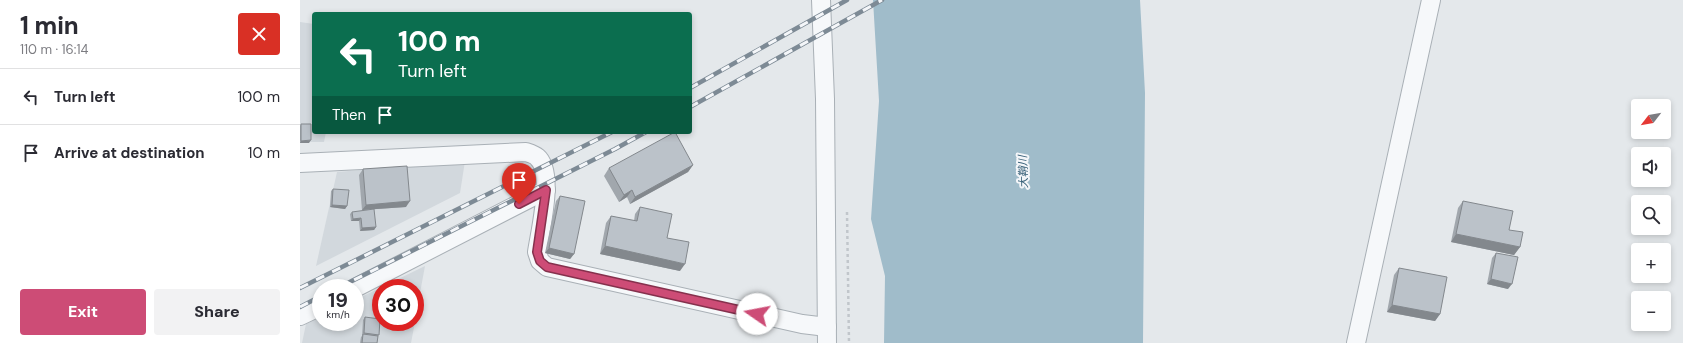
<!DOCTYPE html>
<meta charset="utf-8">
<style>
:root{--surface:#fff;--page:#f2f2f3;--text:#2b2b33;--muted:#7c7c81;--line:#e1e1e2;--accent:#cd4c76}
body{margin:0;font-family:"DM Sans","Noto Sans JP",sans-serif;background:var(--page);color:var(--text);height:100vh;display:flex;flex-direction:column;font-size:15px;white-space:nowrap}
*{box-sizing:border-box;margin:0}
p{font-size:13px;color:var(--muted)}
.icon{flex:none;width:22px;height:22px;fill:none;stroke:currentColor;stroke-width:2;stroke-linecap:round;stroke-linejoin:round}
.map{position:relative;flex:1;overflow:hidden}
.panel{display:flex;flex-direction:column;background:var(--surface);width:300px}
.panel>*{flex:none}
.guide{position:absolute;left:12px;top:12px;width:380px;height:122px;border-radius:4px;box-shadow:0 2px 6px #0003;background:#0b6e4f;color:#fff;overflow:hidden}
.needle{width:26px;rotate:239deg}
.fabs{position:absolute;left:1331px;top:99px;display:grid;gap:8px}
.fabs a{display:grid;place-items:center;width:40px;height:40px;border-radius:4px;background:var(--surface);box-shadow:0 2px 6px #0003;font-size:20px}
.speed{position:absolute;left:12px;top:279px;display:flex;gap:8px;font-size:20px;font-weight:700;text-align:center}
.speed>*{display:grid;place-content:center;width:52px;height:52px;border-radius:50%;background:var(--surface);box-shadow:0 2px 6px #0003;line-height:1}
.speed small{font-size:10px;font-weight:400}
.speed .limit{border:6px solid #d22;background:#fff;color:#111}
.pin{position:absolute;display:grid;place-items:center;width:34px;height:34px;color:#fff;margin:-41px -17px;border-radius:50% 50% 50% 0;rotate:-45deg;box-shadow:0 0 4px #0007}
.pin .icon{rotate:45deg}
.me{position:absolute;width:44px;margin:-22px;rotate:282deg;stroke-linejoin:round;filter:drop-shadow(0 0 3px #0008)}
.turn{display:flex;align-items:center;gap:14px;height:84px;padding:0 20px;font-size:18px}
.turn .icon{width:52px;height:52px;stroke-width:2.5}
.turn b{display:block;font-size:28px;line-height:34px}
.then{display:flex;align-items:center;height:38px;padding:0 20px;background:#0003;gap:8px;font-size:15px}
.round{display:grid;place-items:center;flex:none;width:42px;height:42px;border-radius:4px;background:var(--page)}
.summary{display:flex;align-items:center;justify-content:space-between;height:68px;padding:0 20px}
h1{font-size:24px;font-weight:800;line-height:30px}
.action{display:flex;gap:8px;margin-top:auto;padding:8px 20px}
.action a{flex:1;height:46px;border-radius:4px;background:var(--accent);color:#fff;font-size:16px;font-weight:800;line-height:46px;text-align:center}
.action a+a{background:var(--page);color:var(--text)}
ul{padding:0;list-style:none}
li{display:flex;align-items:center;gap:12px;height:56px;padding:0 20px;border-top:1px solid var(--line)}
li div{flex:1}
li b{display:block;font-size:15px}
li em{font-style:normal}
main{display:flex;flex:1;min-height:0}
.map>svg:first-child{display:block}
</style>
<main>
<section class="panel">
<div class="summary"><div><h1>1 min</h1><p>110 m · 16:14</p></div><a class="round" style="background:#d93025;color:#fff"><svg class="icon" aria-label="close" viewBox="0 0 24 24"><path d="M6 6l12 12M18 6L6 18"/></svg></a></div>
<ul>
<li><svg class="icon" aria-label="left" viewBox="0 0 24 24"><path d="M17 20v-9H6M10 6l-5 5 5 5"/></svg><div><b>Turn left</b></div><em>100 m</em></li>
<li><svg class="icon" aria-label="arrive" viewBox="0 0 24 24"><path d="M6 21V4h12l-3 4 3 4H6"/></svg><div><b>Arrive at destination</b></div><em>10 m</em></li>
</ul>
<div class="action"><a>Exit</a><a>Share</a></div>
</section>
<div class="map">
<svg width="1383" height="343" viewBox="0 0 1383 343">
<rect width="100%" height="100%" fill="#e4e8eb"/>
<g fill="#d2d8dd">
<polygon points="0,22 14,24 14,132 26,132 24,142 0,142"/>
<polygon points="165,161 160,193 16,266 37,172"/>
<polygon points="125,266 115,320 115,288 81,288 81,322 115,322 111,343 2,343 6,324 21,317 21,322 55,322 55,300"/>
</g>
<polygon fill="#a0bcca" points="573,0 840,0 845,93 843,343 584,343 585,276 571,219 579,101"/>
<g fill="none" stroke-linecap="round" stroke-linejoin="round">
<g stroke="#a9b0b6" stroke-width="20">
<g id="street">
<polyline points="521,0 525,99 527,343"/>
<path d="M 0,163 L 226,152 C 229,153 235,155 237,157 C 255,172 240,231 237,252 L 240,261 L 247,267 L 502,324 L 527,327"/>
<polyline points="55,288 246,190"/>
<polyline points="0,316 21,306"/>
<polyline points="1056,343 1131,0"/>
</g>
</g>
<polyline stroke="#c1c6cb" stroke-width="2.5" stroke-dasharray="3 3" stroke-linecap="butt" points="547,212 549,343"/>
<use href="#street" stroke="#f6f8fa" stroke-width="18"/>
<g stroke="#7d8a95" stroke-width="4.5">
<g id="rail">
<polyline points="390,88 547,0"/>
<polyline points="390,107 582,0"/>
<polyline points="0,288 312,132"/>
<polyline points="38,288 315,149 346,132"/>
<polyline points="0,307 21,296"/>
</g>
</g>
<use href="#rail" stroke="#f4f6f9" stroke-width="3" stroke-dasharray="9" stroke-linecap="butt"/>
</g>
<g fill="#a1a7ad">
<polygon points="1,124 9,143 0,143 0,126"/>
<polygon points="393,165 388,172 330,204 327,197 319,202 304,176 309,168"/>
<polygon points="63,169 106,207 62,210 59,175"/>
<polygon points="33,189 47,206 45,209 30,207 31,191"/>
<polygon points="260,196 274,254 270,259 245,253 256,201"/>
<polygon points="1163,201 1209,230 1220,247 1214,255 1151,242 1158,208"/>
<polygon points="340,207 367,238 380,271 300,254 306,223 311,216 334,221 335,214"/>
<polygon points="52,212 76,227 74,230 60,231 59,221 51,221 50,214"/>
<polygon points="1196,253 1208,289 1187,284 1192,258"/>
<polygon points="1099,268 1140,314 1135,321 1087,312 1094,275"/>
<polygon points="65,317 79,335 78,336 77,343 60,343 61,337 62,336 63,320"/>
</g>
<g fill="#83888d">
<polygon points="11,140 9,143 0,143 1,141"/>
<polygon points="393,165 388,172 330,204 335,197"/>
<polygon points="332,190 327,197 319,202 324,195"/>
<polygon points="110,201 106,207 62,210 66,205"/>
<polygon points="32,205 47,206 45,209 30,207"/>
<polygon points="61,218 59,221 51,221 53,219"/>
<polygon points="76,227 74,230 60,231 62,228"/>
<polygon points="1156,234 1220,247 1214,255 1151,242"/>
<polygon points="305,246 385,264 380,271 300,254"/>
<polygon points="249,248 274,254 270,259 245,253"/>
<polygon points="1191,279 1212,284 1208,289 1187,284"/>
<polygon points="1092,305 1140,314 1135,321 1087,312"/>
</g>
<g fill="#bbc2c9" stroke="#83888d">
<polygon points="1,124 11,124 11,140 1,141"/>
<polygon points="375,132 393,165 335,197 332,190 324,195 309,168"/>
<polygon points="107,166 110,201 66,205 63,169"/>
<polygon points="33,189 49,190 47,206 32,205"/>
<polygon points="260,196 285,201 274,254 249,248"/>
<polygon points="1163,201 1213,211 1209,230 1223,232 1220,247 1156,234"/>
<polygon points="340,207 372,214 367,238 389,242 385,264 305,246 311,216 337,221"/>
<polygon points="74,209 76,227 62,228 61,218 53,219 52,212"/>
<polygon points="1196,253 1218,257 1212,284 1191,279"/>
<polygon points="1099,268 1147,277 1140,314 1092,305"/>
<polygon points="65,317 80,319 79,335 64,333"/>
<polygon points="63,334 78,336 77,343 62,343"/>
</g>
<g fill="none" stroke-linecap="round" stroke-linejoin="round">
<g stroke="#85314d" stroke-width="10">
<polyline id="route" points="219,204 246,190 237,252 240,261 247,267 457,314"/>
</g>
<use href="#route" stroke="#cd4c76" stroke-width="7"/>
</g>
<g text-anchor="middle" dominant-baseline="central" stroke-width="4" stroke-linejoin="round" paint-order="stroke">
<g font-size="11" font-style="italic" fill="#365f77" stroke="#f4f6f9">
<text transform="translate(723 172) rotate(-92)">大鞘川</text>
</g>
</g>
</svg>
<div class="fabs">
<a><svg class="needle" viewBox="-14 -14 28 28"><path d="M0-13l5 13h-10z" fill="#e53935"/><path d="M0 13l5-13h-10z" fill="#7c7c81"/></svg></a>
<a><svg class="icon" aria-label="sound" viewBox="0 0 24 24"><path d="M4 9h4l5-4v14l-5-4H4zM17 9q2 3 0 6"/></svg></a>
<a><svg class="icon" aria-label="search" viewBox="0 0 24 24"><circle cx="10" cy="10" r="6"/><path d="M15 15l6 6"/></svg></a>
<a>+</a>
<a>−</a>
</div>
<div class="speed"><div>19<small>km/h</small></div><div class="limit">30</div></div>
<div class="pin" style="left:219px;top:204px;background:#d93025"><svg class="icon" aria-label="arrive" viewBox="0 0 24 24"><path d="M6 21V4h12l-3 4 3 4H6"/></svg></div>
<svg class="me" style="left:457px;top:314px" viewBox="-20 -20 40 40"><circle r="19" fill="#fff"/><path d="M0-13L10 11 0 6-10 11z" fill="#cd4c76"/></svg>
<div class="guide">
<div class="turn"><svg class="icon" aria-label="left" viewBox="0 0 24 24"><path d="M17 20v-9H6M10 6l-5 5 5 5"/></svg><div><b>100 m</b>Turn left</div></div>
<div class="then">Then<svg class="icon" aria-label="arrive" viewBox="0 0 24 24"><path d="M6 21V4h12l-3 4 3 4H6"/></svg></div>
</div>
</div>
</main>
